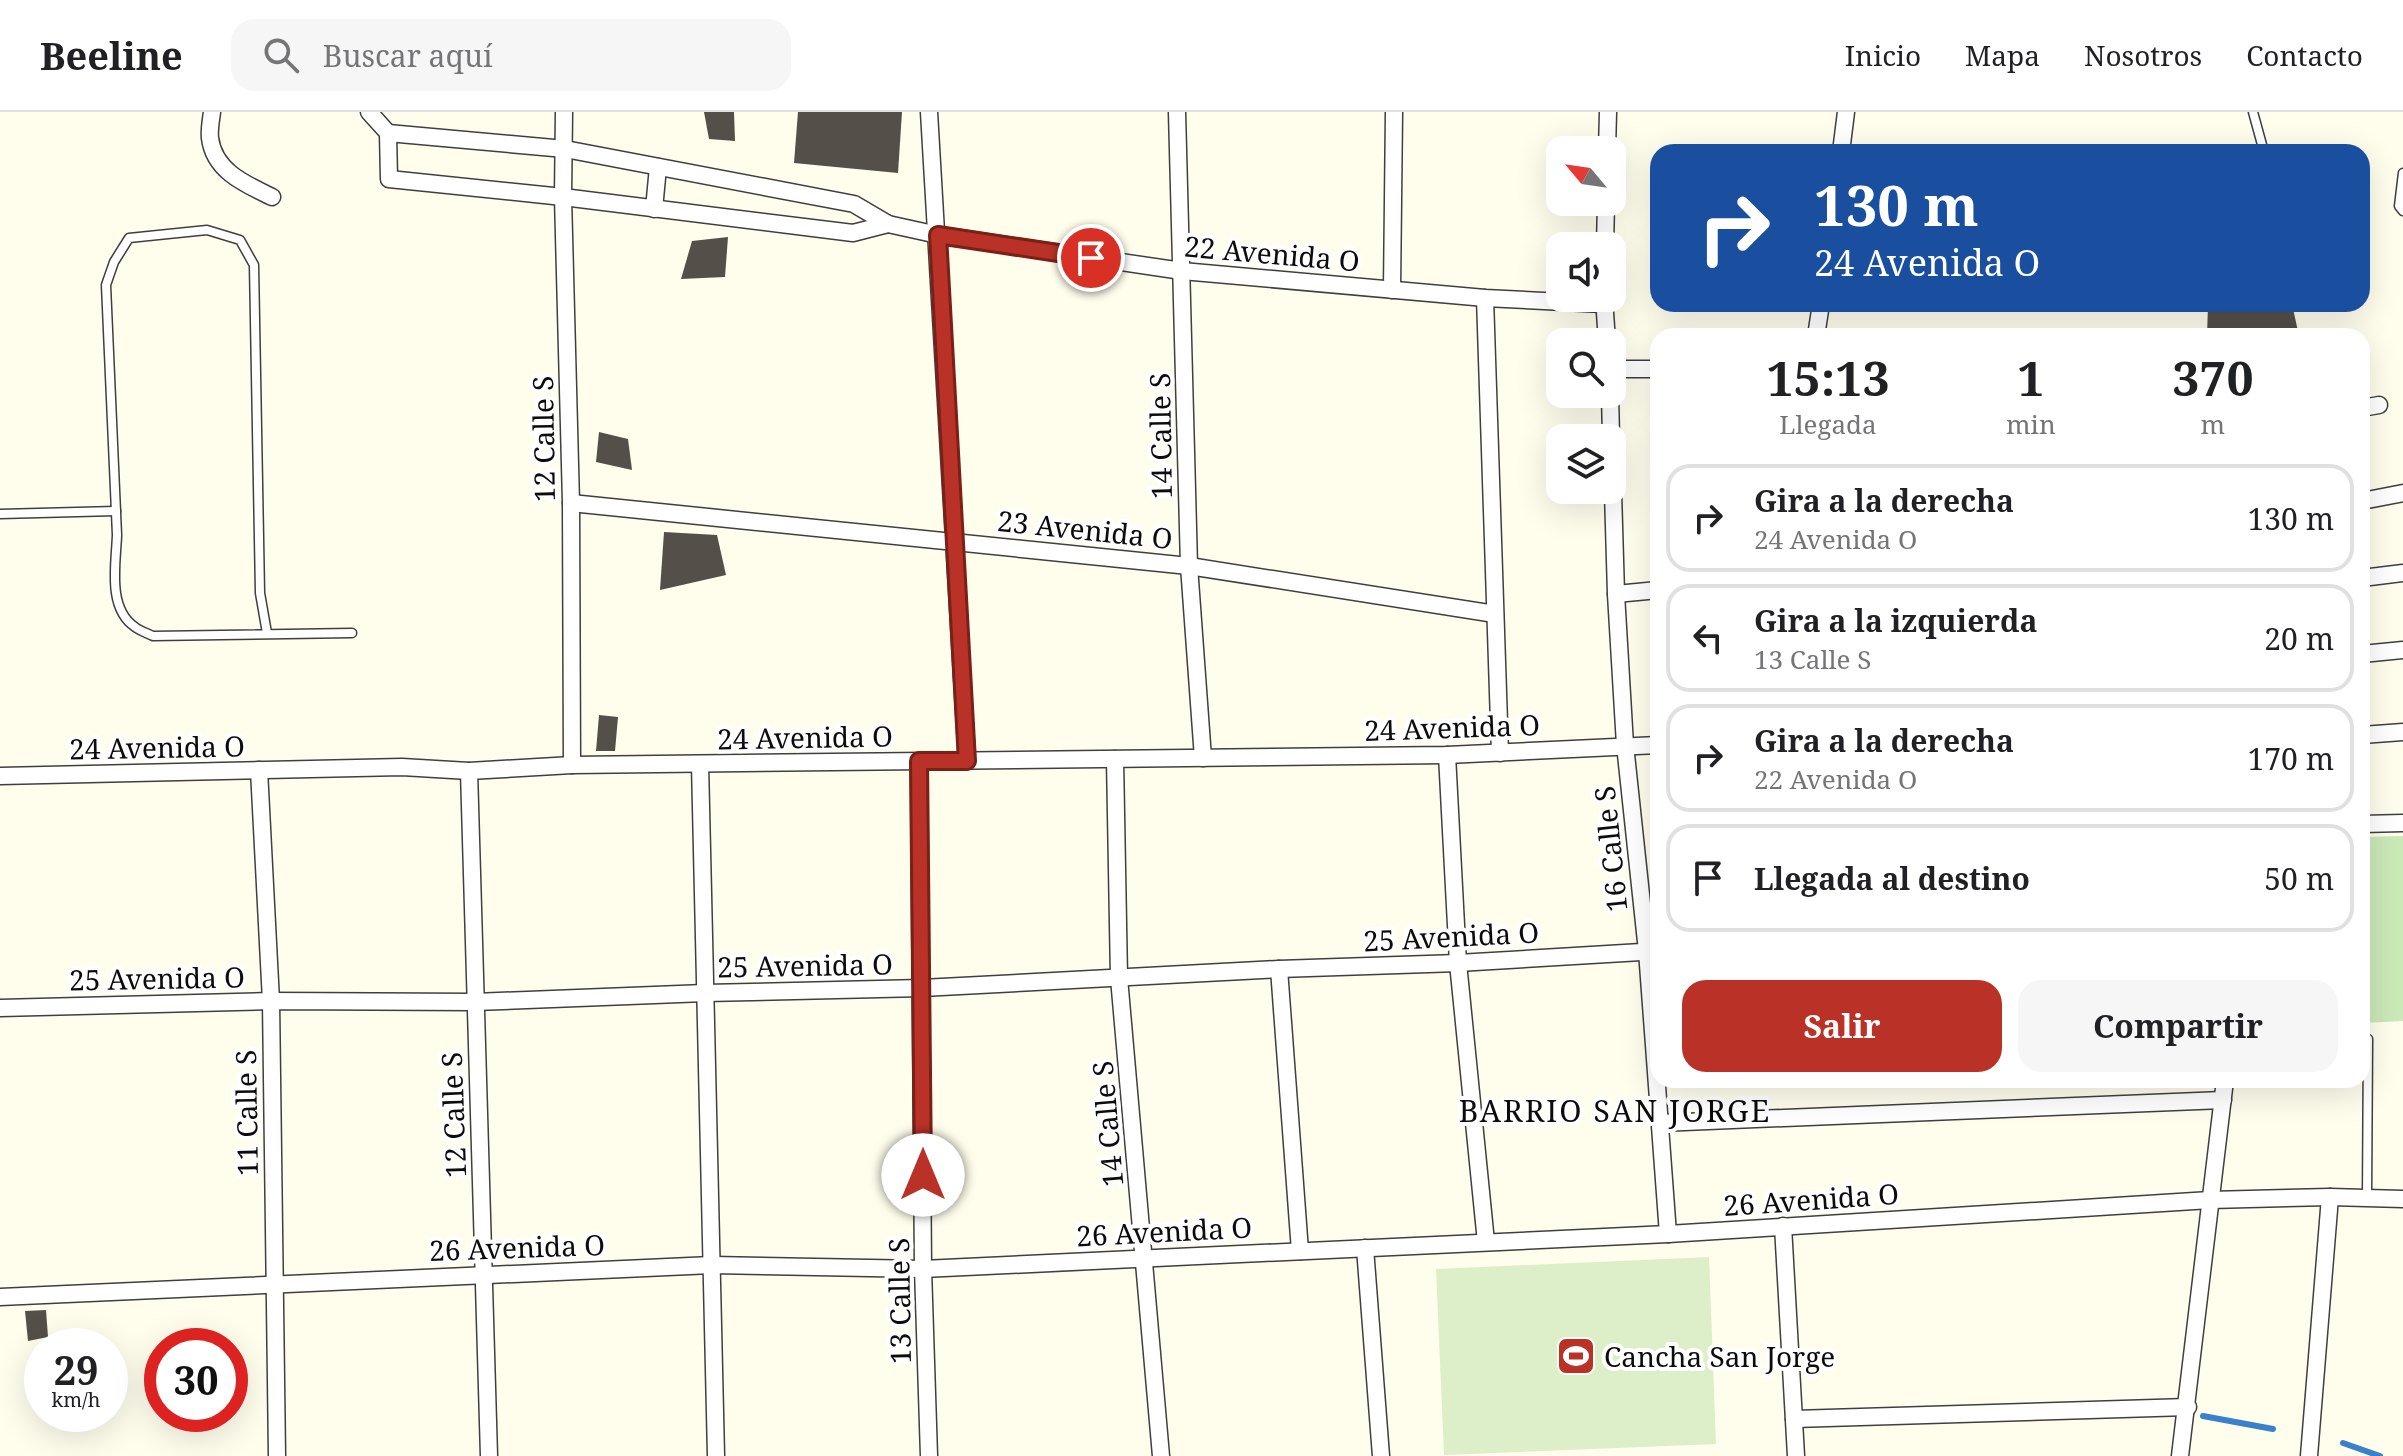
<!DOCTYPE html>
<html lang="es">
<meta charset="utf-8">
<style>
:root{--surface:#fff;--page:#f6f6f6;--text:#202124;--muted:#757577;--line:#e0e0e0;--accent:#ba3227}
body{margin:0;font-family:"Noto Serif",serif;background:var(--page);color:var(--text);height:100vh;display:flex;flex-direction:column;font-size:30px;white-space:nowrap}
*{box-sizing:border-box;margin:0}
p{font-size:26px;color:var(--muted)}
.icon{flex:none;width:44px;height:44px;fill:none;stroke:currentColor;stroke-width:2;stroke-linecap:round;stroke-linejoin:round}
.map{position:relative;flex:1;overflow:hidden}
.panel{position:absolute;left:1650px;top:216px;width:720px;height:760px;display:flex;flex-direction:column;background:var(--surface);border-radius:24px;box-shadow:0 8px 32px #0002}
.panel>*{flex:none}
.banner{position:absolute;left:1650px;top:32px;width:720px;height:168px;border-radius:24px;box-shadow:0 8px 32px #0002;background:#1a4fa0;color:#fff;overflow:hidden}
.needle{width:52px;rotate:299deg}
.buttons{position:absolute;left:1546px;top:24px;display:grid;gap:16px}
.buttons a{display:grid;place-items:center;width:80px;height:80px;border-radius:16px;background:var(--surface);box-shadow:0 8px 32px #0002;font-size:40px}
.speed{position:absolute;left:24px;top:1216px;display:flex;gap:16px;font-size:40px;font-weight:700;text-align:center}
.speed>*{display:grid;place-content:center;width:104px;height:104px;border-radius:50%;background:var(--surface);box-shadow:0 8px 32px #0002;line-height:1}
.speed small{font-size:20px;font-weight:400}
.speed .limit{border:12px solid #d22;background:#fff;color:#111}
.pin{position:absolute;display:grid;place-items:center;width:68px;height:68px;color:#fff;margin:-34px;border:4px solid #fff;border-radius:50%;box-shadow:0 2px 8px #0007}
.me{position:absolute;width:88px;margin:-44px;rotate:0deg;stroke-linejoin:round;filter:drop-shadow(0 0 6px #0008)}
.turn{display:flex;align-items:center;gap:28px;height:168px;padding:0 32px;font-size:36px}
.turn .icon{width:104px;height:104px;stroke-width:2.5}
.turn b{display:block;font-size:56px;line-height:68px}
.eta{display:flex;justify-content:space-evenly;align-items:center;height:136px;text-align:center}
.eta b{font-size:48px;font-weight:700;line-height:56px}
.cta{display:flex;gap:16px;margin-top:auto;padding:16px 32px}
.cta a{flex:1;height:92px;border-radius:24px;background:var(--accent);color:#fff;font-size:32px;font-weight:700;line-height:92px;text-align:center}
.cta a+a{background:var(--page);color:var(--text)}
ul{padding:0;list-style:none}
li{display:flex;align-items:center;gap:24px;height:108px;margin:0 16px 12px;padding:0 16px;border:4px solid var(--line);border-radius:24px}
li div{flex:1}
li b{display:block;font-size:30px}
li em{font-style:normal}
header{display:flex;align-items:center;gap:48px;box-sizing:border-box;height:112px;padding:0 40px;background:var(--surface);border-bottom:2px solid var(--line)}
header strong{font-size:38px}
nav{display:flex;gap:44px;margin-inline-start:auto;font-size:28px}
.search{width:560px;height:72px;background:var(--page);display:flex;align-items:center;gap:20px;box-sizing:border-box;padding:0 28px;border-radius:24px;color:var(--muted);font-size:30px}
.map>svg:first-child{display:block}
</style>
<header>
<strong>Beeline</strong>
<div class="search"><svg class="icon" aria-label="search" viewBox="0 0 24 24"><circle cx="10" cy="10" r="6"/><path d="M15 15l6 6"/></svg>Buscar aquí</div>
<nav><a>Inicio</a><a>Mapa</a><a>Nosotros</a><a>Contacto</a></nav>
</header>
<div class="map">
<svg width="2403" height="1344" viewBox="0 0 2403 1344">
<rect width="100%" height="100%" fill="#fffdec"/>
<polygon fill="#cbe8b7" points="2403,724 2403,909 2362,911 2362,725"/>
<polygon fill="#ddefc8" points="1709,1145 1716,1332 1444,1343 1436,1157"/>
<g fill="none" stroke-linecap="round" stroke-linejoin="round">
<g stroke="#3a80cb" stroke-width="6">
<polyline points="2203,1304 2273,1317"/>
<polyline points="2343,1331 2380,1344"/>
</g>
</g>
<g fill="#554f49">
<polygon points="704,0 734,0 735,29 709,27"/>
<polygon points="798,0 902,0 898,61 794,51"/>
<polygon points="728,125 725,165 681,167 692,129"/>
<polygon points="2208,192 2292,192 2299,224 2207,224"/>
<polygon points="599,320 628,327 632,358 596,350"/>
<polygon points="664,420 717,423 726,463 660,478"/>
<polygon points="599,603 618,605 615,639 596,639"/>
<polygon points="46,1198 48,1225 28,1229 25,1199"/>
</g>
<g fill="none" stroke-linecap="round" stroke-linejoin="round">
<g stroke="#3f3f3f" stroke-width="11">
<g id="service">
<polyline points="2253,0 2264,40"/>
<polyline points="2403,61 2399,94 2403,99"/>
<polyline points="0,402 116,399"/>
<path d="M 267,521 L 260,481 L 254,153 L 240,128 L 207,118 L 129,126 L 114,150 L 106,173 L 117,423 C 116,452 107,496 135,515 C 140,519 147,521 153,524 L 352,521"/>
<polyline points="2367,1086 2368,927"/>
</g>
</g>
<g stroke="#3f3f3f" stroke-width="19">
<g id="minor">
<path d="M 212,0 C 211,8 209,18 210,26 C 214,59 245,72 272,85"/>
<polyline points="369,0 388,21 389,67 563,85 853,121 888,112 938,123 1182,159 1485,186 1603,192"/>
<polyline points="564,0 563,85 571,391 572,653"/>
<polyline points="929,0 967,649"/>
<polyline points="1177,0 1189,454 1203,646"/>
<polyline points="388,21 565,37 854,92 888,112"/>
<polyline points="1607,38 1608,0"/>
<polyline points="1841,40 1846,0"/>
<polyline points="654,97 658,55"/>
<polyline points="1605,134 1606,90"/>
<polyline points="1392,178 1394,0"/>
<polyline points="1485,186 1500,641"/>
<polyline points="1604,186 1607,230"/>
<polyline points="1816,224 1821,192"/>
<polyline points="1612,257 1658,257"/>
<polyline points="1610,282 1611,326"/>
<polyline points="2362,296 2379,293"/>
<polyline points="1612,346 1616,482 1625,633 1647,839 1668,1122"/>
<polyline points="2362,389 2403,381"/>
<polyline points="571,391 1189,454 1495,502"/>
<polyline points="2362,466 2403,461"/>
<polyline points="1616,482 1658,478"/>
<polyline points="2362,542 2403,538"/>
<polyline points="2362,623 2403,620"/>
<polyline points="1447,643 1458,851 1486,1130"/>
<polyline points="1115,647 1119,866 1161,1344"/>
<polyline points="919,649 923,1157 929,1344"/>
<polyline points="700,652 716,1344"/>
<polyline points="259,658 271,889 277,1344"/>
<polyline points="469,659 489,1344"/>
<polyline points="0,664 402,655 469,659 572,653 1447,643 1658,633"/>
<polyline points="2362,712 2403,711"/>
<polyline points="1279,857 1300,1139"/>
<polyline points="0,896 271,889 475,890 705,881 922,876 1279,857 1458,851 1658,839"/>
<polyline points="1660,1011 2223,988"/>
<polyline points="1783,1114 1796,1344"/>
<polyline points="1365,1136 1381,1344"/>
<polyline points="0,1185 712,1153 923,1157 1668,1122 2210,1088 2330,1085 2403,1087"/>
<polyline points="1794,1307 2188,1295"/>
<polyline points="2180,1344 2225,968"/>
<polyline points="2309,1344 2330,1085"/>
</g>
</g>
<use href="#service" stroke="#fff" stroke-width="8"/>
<use href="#minor" stroke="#fff" stroke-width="16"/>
</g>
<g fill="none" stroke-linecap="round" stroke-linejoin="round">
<g stroke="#792019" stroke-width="20">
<polyline id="route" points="923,1063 919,649 967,649 938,123 1091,146"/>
</g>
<use href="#route" stroke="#ba3227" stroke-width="14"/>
</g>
<defs>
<g id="stadium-square" transform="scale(2)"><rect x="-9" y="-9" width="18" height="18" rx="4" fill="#ba3227" stroke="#fff"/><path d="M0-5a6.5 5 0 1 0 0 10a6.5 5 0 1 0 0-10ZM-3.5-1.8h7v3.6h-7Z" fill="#fff"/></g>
</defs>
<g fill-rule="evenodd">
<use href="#stadium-square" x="1576" y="1244"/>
</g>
<g text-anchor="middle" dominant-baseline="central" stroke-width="8" stroke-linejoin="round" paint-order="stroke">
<g font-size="28" fill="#0c0c0c" stroke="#fff">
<text transform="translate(1272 141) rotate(5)">22 Avenida O</text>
<text transform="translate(1160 324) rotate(-91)">14 Calle S</text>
<text transform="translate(543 327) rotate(-91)">12 Calle S</text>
<text transform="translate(1085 417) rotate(6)">23 Avenida O</text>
<text transform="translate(1452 615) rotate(-2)">24 Avenida O</text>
<text transform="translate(805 625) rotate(-1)">24 Avenida O</text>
<text transform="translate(157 635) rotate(-1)">24 Avenida O</text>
<text transform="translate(1610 737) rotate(-96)">16 Calle S</text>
<text transform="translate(1451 824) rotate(-3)">25 Avenida O</text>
<text transform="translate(805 853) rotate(-1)">25 Avenida O</text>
<text transform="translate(157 866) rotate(-1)">25 Avenida O</text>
<text transform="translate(246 1001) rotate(-91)">11 Calle S</text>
<text transform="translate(453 1003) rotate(-92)">12 Calle S</text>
<text transform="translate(1107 1012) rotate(-95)">14 Calle S</text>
<text transform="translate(1811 1087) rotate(-4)">26 Avenida O</text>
<text transform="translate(1164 1119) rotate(-3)">26 Avenida O</text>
<text transform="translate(517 1135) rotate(-2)">26 Avenida O</text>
<text transform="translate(899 1189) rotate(-91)">13 Calle S</text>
</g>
<g font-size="28" fill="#0c0c0c" stroke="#fff" text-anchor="start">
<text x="1604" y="1244">Cancha San Jorge</text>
</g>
<g font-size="30" letter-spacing="2" fill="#0c0c0c" stroke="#fff">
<text x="1615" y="998">BARRIO SAN JORGE</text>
</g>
</g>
</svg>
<div class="buttons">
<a><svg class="needle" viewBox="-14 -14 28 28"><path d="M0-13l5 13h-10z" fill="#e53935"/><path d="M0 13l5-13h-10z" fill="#757577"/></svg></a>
<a><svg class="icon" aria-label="sound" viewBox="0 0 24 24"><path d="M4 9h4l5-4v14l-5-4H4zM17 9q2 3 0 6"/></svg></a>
<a><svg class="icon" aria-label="search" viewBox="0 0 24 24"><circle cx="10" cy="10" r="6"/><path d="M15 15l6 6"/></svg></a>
<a><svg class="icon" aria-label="layers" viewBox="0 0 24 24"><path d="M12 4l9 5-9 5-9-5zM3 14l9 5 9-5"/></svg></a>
</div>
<div class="speed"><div>29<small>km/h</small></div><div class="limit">30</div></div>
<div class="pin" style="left:1091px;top:146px;background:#d93025"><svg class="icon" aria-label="arrive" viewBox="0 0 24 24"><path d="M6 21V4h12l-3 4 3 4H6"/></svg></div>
<svg class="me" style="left:923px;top:1063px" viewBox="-20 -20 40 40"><circle r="19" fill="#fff"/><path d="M0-13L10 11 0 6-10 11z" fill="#ba3227"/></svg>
<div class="banner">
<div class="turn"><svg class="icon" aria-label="right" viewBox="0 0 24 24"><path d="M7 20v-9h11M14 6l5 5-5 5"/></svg><div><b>130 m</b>24 Avenida O</div></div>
</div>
<section class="panel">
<div class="eta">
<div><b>15:13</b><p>Llegada</p></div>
<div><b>1</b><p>min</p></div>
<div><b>370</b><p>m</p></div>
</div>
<ul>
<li><svg class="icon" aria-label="right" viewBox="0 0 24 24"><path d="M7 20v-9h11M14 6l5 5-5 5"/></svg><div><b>Gira a la derecha</b><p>24 Avenida O</p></div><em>130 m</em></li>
<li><svg class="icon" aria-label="left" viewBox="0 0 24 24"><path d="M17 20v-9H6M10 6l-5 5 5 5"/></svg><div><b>Gira a la izquierda</b><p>13 Calle S</p></div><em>20 m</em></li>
<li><svg class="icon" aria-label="right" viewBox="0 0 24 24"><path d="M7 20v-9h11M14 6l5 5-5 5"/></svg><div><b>Gira a la derecha</b><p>22 Avenida O</p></div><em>170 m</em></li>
<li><svg class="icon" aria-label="arrive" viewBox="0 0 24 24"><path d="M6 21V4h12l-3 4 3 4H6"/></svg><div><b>Llegada al destino</b></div><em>50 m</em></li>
</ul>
<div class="cta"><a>Salir</a><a>Compartir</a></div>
</section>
</div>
